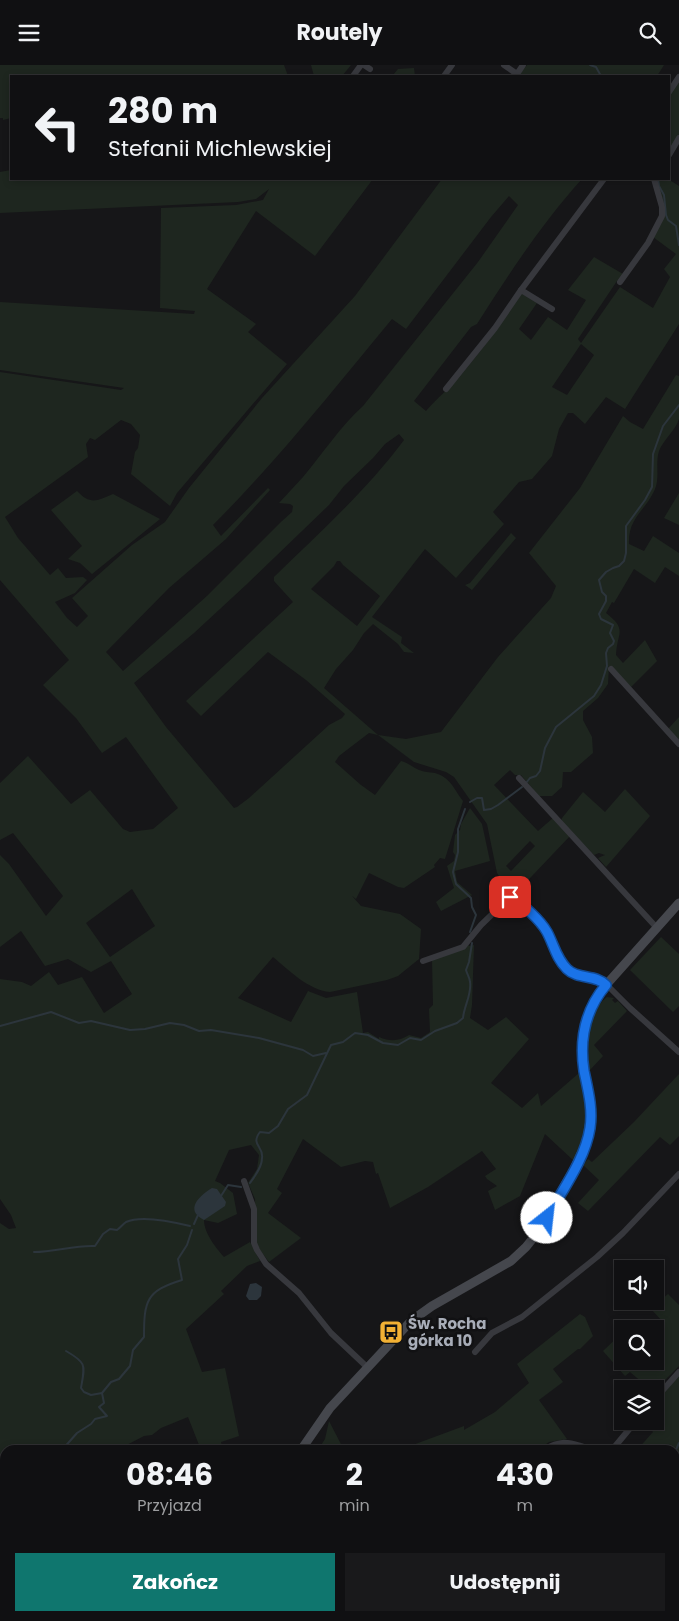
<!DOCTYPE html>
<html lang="pl">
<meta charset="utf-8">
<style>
:root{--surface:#101012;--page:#19191b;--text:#f1f3f6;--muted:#9c9d9f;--line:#303032;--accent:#0f766e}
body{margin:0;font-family:Poppins,sans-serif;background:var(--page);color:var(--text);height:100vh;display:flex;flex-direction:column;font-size:19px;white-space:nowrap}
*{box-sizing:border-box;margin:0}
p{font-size:16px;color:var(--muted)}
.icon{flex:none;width:28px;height:28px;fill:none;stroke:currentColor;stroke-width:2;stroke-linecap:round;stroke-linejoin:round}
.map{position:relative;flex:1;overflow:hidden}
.side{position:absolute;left:0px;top:1380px;width:680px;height:176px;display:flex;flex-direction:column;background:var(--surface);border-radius:15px 15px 0 0;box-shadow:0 2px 8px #0003,0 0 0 1px var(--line)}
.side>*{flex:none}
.guide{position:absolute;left:10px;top:10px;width:660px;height:105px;border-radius:0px;box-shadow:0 2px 8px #0003,0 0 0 1px var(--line);background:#101012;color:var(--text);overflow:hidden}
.buttons{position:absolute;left:614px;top:1195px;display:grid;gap:10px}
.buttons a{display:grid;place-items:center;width:50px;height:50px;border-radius:0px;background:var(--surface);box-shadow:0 2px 8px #0003,0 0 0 1px var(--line);font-size:25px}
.pin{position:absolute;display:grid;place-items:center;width:42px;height:42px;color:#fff;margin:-21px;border-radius:10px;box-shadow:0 2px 8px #0006}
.me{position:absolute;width:55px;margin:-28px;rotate:29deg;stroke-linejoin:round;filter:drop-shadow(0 0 4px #0008)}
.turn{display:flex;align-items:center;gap:18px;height:105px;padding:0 15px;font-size:22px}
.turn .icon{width:65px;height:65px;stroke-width:2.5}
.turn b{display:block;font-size:35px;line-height:42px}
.eta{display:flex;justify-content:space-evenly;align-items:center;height:85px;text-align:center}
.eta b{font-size:30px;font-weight:700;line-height:35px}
.button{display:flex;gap:10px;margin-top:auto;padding:10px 15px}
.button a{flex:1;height:58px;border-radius:0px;background:var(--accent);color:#fff;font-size:20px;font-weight:700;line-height:58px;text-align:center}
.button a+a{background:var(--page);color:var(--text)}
header{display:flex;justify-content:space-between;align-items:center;height:65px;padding:0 15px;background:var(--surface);font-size:22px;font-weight:700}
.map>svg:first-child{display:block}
</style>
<header><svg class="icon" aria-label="menu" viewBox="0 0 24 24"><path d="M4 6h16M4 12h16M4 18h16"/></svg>Routely<svg class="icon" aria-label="search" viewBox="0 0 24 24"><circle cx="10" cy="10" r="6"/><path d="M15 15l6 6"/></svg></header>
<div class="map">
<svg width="679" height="1556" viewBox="0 0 679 1556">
<rect width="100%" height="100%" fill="#161618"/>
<g fill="#1e261f" fill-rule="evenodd">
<polygon points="0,0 284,0 288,11 11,11 11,53 3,55 3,53 0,53"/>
<polygon points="311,0 351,0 342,11 314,11"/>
<polygon points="527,0 664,0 657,11 518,11"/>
<polygon points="414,3 415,11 393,10 398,4"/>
<polygon points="679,17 679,69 669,87 669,31"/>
<path d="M 11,105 L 11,114 L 373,114 L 315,191 L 256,146 L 207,224 L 256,259 L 248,267 L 287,299 L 177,428 L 170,441 L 131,409 L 135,387 L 138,383 L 140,370 L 131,359 L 121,355 L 95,375 L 90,373 L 86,379 L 88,392 L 5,452 L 18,473 L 50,510 L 58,503 L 66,513 L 83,512 L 87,515 L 75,528 L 55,537 L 67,553 L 77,562 L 88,551 L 72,533 L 132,480 L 165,457 L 189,423 L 262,333 L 355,231 L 442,114 L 582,114 C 542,158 509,209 477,259 L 471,262 L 414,336 L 426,346 C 437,333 450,323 461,310 C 483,284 502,257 521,228 L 537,238 L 519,264 L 531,275 L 548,252 L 567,265 L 586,235 L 568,225 L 594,192 L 623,209 L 617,216 L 578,274 L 581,278 L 620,222 L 653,243 L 670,212 L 664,204 L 676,189 L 653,172 L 662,157 L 656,114 L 668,114 L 679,121 L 679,259 L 625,344 L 606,332 L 585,359 L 573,348 L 568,348 L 559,364 L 552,391 L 532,414 L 519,417 L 493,447 L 504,459 L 456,513 L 425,484 L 372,552 L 402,572 L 401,578 L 414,588 L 404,587 L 398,579 L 373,559 L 364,568 L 353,585 L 336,604 L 324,623 L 378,670 L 406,674 L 441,667 L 498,592 L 551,533 L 556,521 L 529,488 L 580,423 L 623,351 L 630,357 L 643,364 L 676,310 L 679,311 C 679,322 679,345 679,354 C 676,365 663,375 659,386 C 655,399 660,412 655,424 C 645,447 628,452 629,479 L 644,486 L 653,471 L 679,488 L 679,511 L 665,502 L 655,518 L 634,504 L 614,538 L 612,537 L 606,548 C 628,565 617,567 616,590 L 623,598 L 645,575 L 657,596 L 631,622 L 609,601 L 608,619 L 598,633 L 583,646 L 583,655 L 592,672 L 593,688 L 571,707 L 563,707 L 562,722 L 552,731 L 539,731 L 521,710 L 515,710 L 510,705 L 494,720 L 538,766 L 553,753 L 570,771 L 513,831 L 497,808 L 487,759 L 454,712 L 446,707 L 414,697 L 378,670 L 369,668 L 339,691 L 335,697 L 361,720 L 375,730 L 401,696 C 407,697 412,702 419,705 C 424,707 429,707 435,708 C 451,713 453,723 463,736 L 445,794 L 440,793 L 434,800 L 435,802 L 404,823 L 398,822 L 369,808 L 356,834 L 352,831 L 361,841 L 400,849 L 421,864 L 419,894 L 398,911 L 387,915 L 330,927 C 308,925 289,905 273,892 L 238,933 L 291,957 L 308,926 L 326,933 L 357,927 L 363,968 L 368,967 L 379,974 L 379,972 C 391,977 399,976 409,970 L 421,973 L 430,967 L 429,944 L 433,940 L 432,895 L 469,880 L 469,881 L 474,880 L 472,940 L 470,953 L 488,965 L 506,952 L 529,974 L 491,1018 L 522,1043 L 538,1028 L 541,1041 L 579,1008 L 587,1045 L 585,1068 L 574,1096 L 545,1069 L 520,1131 L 495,1145 L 488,1126 L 497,1121 L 487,1114 L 485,1111 L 496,1104 L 482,1086 L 428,1122 L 390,1143 L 378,1108 L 376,1109 L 373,1097 L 365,1096 L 341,1102 L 303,1074 L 277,1124 L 282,1128 L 268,1148 L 301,1173 L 269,1197 L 256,1180 L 255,1134 L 248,1118 L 257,1104 L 259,1090 L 251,1080 L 229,1085 L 215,1116 L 220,1118 L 233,1128 L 237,1149 L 218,1158 L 204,1155 C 204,1168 216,1183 224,1192 L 250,1177 L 260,1196 L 247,1201 L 221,1226 L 224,1229 L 186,1264 L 202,1307 L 225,1303 L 239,1371 L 221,1377 L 223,1385 L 201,1385 L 188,1352 L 161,1363 L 152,1370 L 144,1371 L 117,1385 L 5,1385 L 5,1505 L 0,1508 L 0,1158 L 9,1164 L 16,1163 L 11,1150 L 0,1134 L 0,914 L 22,917 L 31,921 L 49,907 L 58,920 L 82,912 L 104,948 L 132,929 L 111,896 L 91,907 L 68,894 L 45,901 L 21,866 L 0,882 L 0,790 L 9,799 L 46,851 L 63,831 L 13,768 L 0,775 L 0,718 L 28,691 L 71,739 L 90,725 L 123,764 L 130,767 L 153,764 L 178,743 L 126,672 L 102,688 L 76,653 L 43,620 L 69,595 L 0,515 L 0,307 L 121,325 L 124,323 L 0,305 L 0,237 L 194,249 L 195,246 L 160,243 L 161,143 L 236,140 L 263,135 L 269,124 L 256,134 L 238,137 L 0,148 L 0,107 ZM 509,131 L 518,140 L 478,197 L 363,341 C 340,362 323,388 303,412 C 295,421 287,429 279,438 L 290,439 L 293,441 L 292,447 L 282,456 L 208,530 L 123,606 L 106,587 L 169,523 L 226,474 L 270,425 L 268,423 L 221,471 L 213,460 C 277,396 334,324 392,254 L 406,264 L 491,152 ZM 581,279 L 594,290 L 567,330 L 552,322 ZM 399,369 L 404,375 C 366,426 319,468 274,512 L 274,516 L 293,537 L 186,636 L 201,651 L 268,587 L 306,615 L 345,649 L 342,653 L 329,660 L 249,733 L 237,742 L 234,743 L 166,662 L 134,618 L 194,568 L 247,519 L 329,440 L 344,421 L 373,393 L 385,379 ZM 337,496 L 340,496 L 343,500 L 380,531 L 357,561 L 311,524 L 334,501 ZM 530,776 L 535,781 L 511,806 L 506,801 ZM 132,824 L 155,861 L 110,892 L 86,858 Z"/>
<path d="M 77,426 C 90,440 97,436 113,429 L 160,454 L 92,509 L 80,498 L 68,494 L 82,481 L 51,445 Z"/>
<polygon points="679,428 679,460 664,453"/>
<polygon points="511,468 516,473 472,525 465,520 470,518"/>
<polygon points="679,652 679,675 668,664"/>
<polygon points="625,724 650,751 606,802 598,793 605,790 599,788 594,790 561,756 562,753 583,727 605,747"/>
<polygon points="470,743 482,759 490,796 455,806 457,817 472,830 441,846 436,837 454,823 447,801 454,796 455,790 453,787 455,770 460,765 461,759"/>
<polygon points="661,872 679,889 679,941 673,947 630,905"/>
<path d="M 607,932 L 614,933 L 612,935 L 615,938 L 618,936 L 627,946 L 594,980 L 603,991 L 589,1006 C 588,983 586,948 607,932 Z"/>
<polygon points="679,1009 679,1071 670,1080 660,1072 588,1146 578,1138 599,1115 583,1100 588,1094 592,1097 634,1057"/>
<polygon points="668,1229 679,1240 679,1301 666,1314 657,1329 655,1324 650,1324 630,1307 625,1311 603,1286 622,1268 622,1296 655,1296 655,1271 664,1258 651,1244"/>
<polygon points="580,1249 585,1252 593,1271 580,1284 578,1284 553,1304 563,1317 539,1335 567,1374 549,1377 538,1385 412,1385 410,1381 464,1361 464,1365 495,1347 529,1318 517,1299"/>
<polygon points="679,1311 679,1422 675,1417 675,1385 637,1385 653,1367 645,1356 655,1356 655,1338"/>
<polygon points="329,1356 344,1385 318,1385 325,1374"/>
<polygon points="679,1496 679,1556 627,1556 630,1551 675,1551 675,1502"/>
<rect x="78" y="1551" width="20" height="5"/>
<polygon points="191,1551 578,1551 582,1556 192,1556"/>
</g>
<g fill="#2c353c">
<path d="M 212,1123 L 217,1124 L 226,1137 L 225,1141 L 204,1155 C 184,1145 199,1131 212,1123 Z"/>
<polygon points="256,1218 262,1222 261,1231 257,1235 249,1235 246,1231 250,1219"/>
</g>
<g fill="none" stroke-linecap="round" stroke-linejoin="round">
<g stroke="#2c353c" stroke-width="2">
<polyline points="590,0 596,2 601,11"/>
<polyline points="658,114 659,121 664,130 666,150 668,155 676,161 679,180"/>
<polyline points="526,718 530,713 536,711 540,706 545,683 556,662 594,631 601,620 607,601 606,588 608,583 613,579 614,576 610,568 613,560 601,554 599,549 606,536 606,531 602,527 599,515 606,507 613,503 619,501 624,496 626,488 626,461 645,435 652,422 653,389 663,361 679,340"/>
<polyline points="470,737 477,733 482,733 484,745 491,744 498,740 522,722"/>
<polyline points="465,744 458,764 458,787 453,807 456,819 471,833 472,842 476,850 470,867"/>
<polyline points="0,961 51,947 79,958 91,956 130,965 145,964 170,958 184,960 199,966 211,965 259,973 303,985 313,991 326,988"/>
<path d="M 250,1118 C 255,1111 262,1102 262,1093 C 264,1081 250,1080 260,1067 L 269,1068 L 278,1061 L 288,1044 L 307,1030 L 331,980 L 343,977 L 355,968 L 368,970 L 383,978 L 398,980 L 410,973 L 421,975 L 435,966 L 457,958 L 463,953 C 464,941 472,929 470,917 C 470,913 467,909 466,905 L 469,897 L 472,878"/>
<polyline points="221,1131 228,1120 241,1122"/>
<polyline points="194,1159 198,1150"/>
<path d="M 34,1187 C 55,1187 74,1180 95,1181 L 103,1169 L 110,1164 L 117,1165 C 120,1163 123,1159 126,1157 C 141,1150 174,1157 190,1161"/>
<path d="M 66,1286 C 87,1298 85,1300 81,1323 L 84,1327 L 91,1330 L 102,1328"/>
<path d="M 62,1385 L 77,1368 L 91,1359 L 95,1354 L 107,1351 L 99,1342 L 104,1338 L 102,1328 L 111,1317 L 119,1314 L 130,1301 L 133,1285 L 144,1272 C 144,1236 146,1226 182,1215 L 178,1194 L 187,1180 L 192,1165"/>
<polyline points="675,1387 679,1378"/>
<polyline points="0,1460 5,1458"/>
<polyline points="330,1551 351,1556"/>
<polyline points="274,1556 276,1551"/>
<polyline points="437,1556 443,1551"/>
<polyline points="541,1556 543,1551"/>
</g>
<g stroke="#37383d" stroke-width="6">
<polyline points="364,0 370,4"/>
<polyline points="504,0 517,9 523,0"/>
<polyline points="353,11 361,0"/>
<polyline points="444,11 452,0"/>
<polyline points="669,27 679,12"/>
<polyline points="669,90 679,73"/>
<polyline points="620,217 648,178 662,151 662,142 654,114"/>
<polyline points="521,225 552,244"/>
<polyline points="446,324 495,263 521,225 604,114"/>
<polyline points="611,604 679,679"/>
<polyline points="519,713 657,863"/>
<polyline points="423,896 463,882 481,860 510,832 544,861 549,871 556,890 567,904 576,910 603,916 630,943 679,987"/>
<polyline points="244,1116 254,1144 254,1178 257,1185 266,1199 299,1228 331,1268 367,1302"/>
<polyline points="475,1287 492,1268 522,1252 597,1192 623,1168 679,1109"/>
<polyline points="655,1334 679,1307"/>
<path d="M 543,1385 C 569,1371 572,1381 597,1385"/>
<polyline points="612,1385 636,1356"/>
<polyline points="675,1494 679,1487"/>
<polyline points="16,1556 23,1551"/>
<polyline points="622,1556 626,1551"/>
</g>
<g stroke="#45474d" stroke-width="9">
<polyline points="301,1385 330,1343 411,1256 432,1241 511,1196 526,1182 538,1167 574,1104 587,1076 591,1047 583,995 583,967 593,939 606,920 679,838"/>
<polyline points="137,1551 138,1556"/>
</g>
</g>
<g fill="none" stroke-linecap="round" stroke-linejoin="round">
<g stroke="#114b97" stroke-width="12">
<path id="route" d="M 510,832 C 521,837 541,856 547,867 C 554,880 556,893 567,904 C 578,915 596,909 606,920 C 585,945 579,973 584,1006 C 588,1025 593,1044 590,1063 C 585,1095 562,1125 547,1153"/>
</g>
<use href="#route" stroke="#1a73e8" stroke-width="9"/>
</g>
<defs>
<g id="bus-square" transform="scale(1.25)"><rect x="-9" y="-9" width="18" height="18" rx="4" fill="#f2b134" stroke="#111113"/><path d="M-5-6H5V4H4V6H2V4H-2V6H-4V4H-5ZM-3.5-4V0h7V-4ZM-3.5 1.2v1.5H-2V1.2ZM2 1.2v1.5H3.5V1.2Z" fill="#111"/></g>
</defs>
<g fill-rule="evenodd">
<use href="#bus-square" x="391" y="1267"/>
</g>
<g text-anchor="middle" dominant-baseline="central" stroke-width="5" stroke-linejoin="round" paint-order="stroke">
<g font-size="15" font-weight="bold" fill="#a8adb8" stroke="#111113" text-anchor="start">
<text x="408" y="1258">Św. Rocha<tspan x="408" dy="17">górka 10</tspan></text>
</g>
</g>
</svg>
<div class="buttons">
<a><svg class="icon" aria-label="sound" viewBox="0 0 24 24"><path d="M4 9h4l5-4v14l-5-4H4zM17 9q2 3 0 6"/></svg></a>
<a><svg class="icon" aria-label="search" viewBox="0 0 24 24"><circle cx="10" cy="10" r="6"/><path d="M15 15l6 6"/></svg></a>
<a><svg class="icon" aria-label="layers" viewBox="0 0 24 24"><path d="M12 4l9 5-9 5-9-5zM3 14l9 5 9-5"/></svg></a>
</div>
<div class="pin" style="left:510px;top:832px;background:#d93025"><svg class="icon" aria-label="arrive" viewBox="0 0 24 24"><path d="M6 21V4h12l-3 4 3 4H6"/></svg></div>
<svg class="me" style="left:547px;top:1153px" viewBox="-20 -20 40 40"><circle r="19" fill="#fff"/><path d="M0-13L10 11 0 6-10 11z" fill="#1a73e8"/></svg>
<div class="guide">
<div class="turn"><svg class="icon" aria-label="left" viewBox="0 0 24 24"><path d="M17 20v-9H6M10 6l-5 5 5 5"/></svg><div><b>280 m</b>Stefanii Michlewskiej</div></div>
</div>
<section class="side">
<div class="eta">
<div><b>08:46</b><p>Przyjazd</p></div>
<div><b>2</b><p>min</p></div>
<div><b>430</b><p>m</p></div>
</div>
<div class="button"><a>Zakończ</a><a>Udostępnij</a></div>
</section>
</div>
